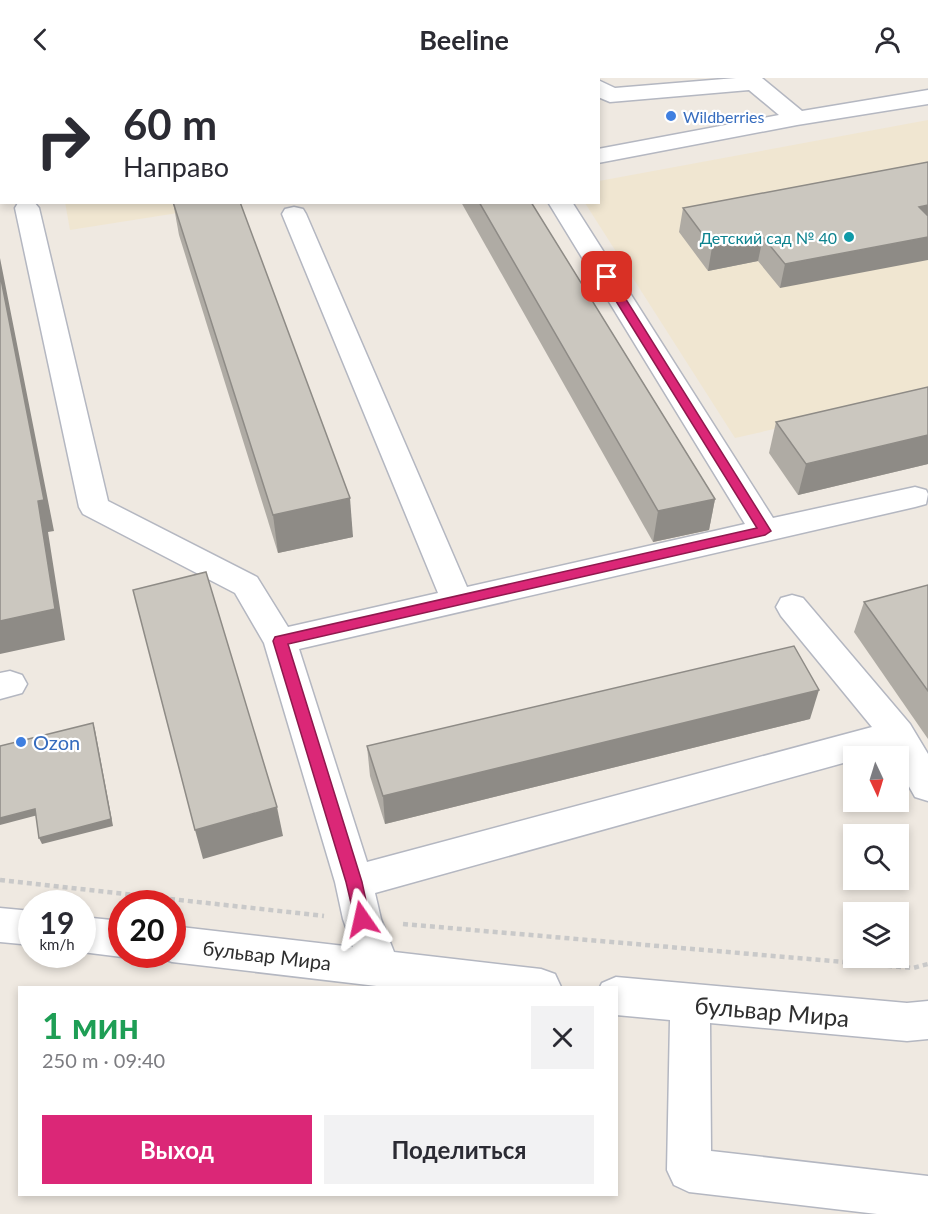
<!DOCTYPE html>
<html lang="ru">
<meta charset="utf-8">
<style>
:root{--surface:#fff;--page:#f2f2f3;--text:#2b2b33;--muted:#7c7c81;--accent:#db2777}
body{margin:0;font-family:Lato,sans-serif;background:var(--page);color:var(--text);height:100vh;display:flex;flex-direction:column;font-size:22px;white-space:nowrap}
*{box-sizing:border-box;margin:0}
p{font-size:20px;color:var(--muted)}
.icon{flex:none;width:33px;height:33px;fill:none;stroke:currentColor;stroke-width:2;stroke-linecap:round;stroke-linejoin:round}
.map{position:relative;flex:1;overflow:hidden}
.side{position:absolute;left:18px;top:908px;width:600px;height:210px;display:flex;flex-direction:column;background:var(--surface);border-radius:0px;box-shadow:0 3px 9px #0003}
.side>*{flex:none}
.guide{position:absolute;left:0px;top:0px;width:600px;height:126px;box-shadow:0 3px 9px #0003;background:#fff;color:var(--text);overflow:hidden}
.needle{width:39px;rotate:176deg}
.fabs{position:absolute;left:843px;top:668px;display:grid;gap:12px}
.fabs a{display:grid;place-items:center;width:66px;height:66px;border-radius:0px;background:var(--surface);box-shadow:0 3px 9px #0003;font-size:30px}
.speed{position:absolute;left:18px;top:812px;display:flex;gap:12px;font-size:30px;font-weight:700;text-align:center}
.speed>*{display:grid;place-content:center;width:78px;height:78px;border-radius:50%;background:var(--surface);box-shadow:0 3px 9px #0003;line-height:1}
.speed small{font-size:15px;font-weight:400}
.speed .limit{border:9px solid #d22;background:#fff;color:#111}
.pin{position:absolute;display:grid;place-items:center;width:51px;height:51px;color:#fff;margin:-26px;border-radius:12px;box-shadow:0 3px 9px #0006}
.me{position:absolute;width:66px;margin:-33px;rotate:349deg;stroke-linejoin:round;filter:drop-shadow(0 0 4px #0008)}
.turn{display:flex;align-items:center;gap:21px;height:126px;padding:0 24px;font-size:27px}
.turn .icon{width:78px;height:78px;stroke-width:2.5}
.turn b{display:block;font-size:42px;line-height:51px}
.round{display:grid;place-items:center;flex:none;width:63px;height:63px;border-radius:0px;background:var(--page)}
.overview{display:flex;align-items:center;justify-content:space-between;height:102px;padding:0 24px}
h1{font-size:36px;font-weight:700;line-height:45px;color:#1e9e55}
.button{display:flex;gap:12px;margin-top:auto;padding:12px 24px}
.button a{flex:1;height:69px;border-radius:0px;background:var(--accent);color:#fff;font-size:24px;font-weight:700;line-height:69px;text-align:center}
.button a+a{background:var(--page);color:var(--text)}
header{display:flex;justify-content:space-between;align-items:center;height:78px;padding:0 24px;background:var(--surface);font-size:27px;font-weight:700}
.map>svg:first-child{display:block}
</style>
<header><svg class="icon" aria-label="back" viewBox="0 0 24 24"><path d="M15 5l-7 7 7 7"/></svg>Beeline<svg class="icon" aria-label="person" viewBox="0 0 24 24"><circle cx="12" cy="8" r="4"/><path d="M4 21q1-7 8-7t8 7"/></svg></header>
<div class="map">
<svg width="928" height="1136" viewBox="0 0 928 1136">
<rect width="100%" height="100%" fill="#efe9e1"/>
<g fill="#f0e6d1">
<polygon points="928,42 928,316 735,360 585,125 598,124 599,103"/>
<polygon points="65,124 241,125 70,152"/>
</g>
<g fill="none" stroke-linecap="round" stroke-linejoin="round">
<g stroke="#b4b7c1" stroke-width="3">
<g id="minor">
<polygon points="0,0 10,2 2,2 2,15"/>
<polygon points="558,0 589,0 557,2"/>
<polygon points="736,0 762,0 802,33 928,12 928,26 797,47 598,85 598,71 779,37 749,12 610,24 598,19 598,2 615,10"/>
<polygon points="34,124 39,130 108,423 257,499 288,549 438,515 282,136 285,131 294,129 303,131 306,136 467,509 745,446 548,124 572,124 773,440 915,409 926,412 928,416 926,426 915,429 299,571 367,784 872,649 781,538 776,529 781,520 792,517 803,520 910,646 928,676 928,723 915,719 898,689 898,678 893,678 889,672 869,678 854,678 854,682 375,815 381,841 394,874 541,891 555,896 561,909 385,909 172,884 158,879 157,876 172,876 172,848 353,869 343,841 335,804 264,565 235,515 83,436 79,429 15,130 18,125"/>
<polygon points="10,593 22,597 27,606 22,615 0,621 0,595"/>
<polygon points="0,830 32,833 32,867 0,864"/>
<polygon points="82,839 122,843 122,876 129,876 122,879 82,874"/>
<polygon points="616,899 907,925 928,923 928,961 907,963 710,945 711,1073 928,1098 928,1136 877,1136 689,1114 674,1107 667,1092 670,942 616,937 616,909 600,909 602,905"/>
</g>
</g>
<g stroke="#c9c9c9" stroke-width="4.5" stroke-dasharray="5 4" stroke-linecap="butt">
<polyline points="0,802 324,838"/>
<polyline points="403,846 913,890 928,886"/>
</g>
<use href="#minor" fill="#fff" fill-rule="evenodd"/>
</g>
<g fill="#afaba4">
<polygon points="928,84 780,210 758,183 708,193 679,154 683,130"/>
<polygon points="173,124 240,124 353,459 278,475 179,157"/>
<polygon points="461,124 531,124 715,421 709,452 653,464"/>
<polygon points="928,309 928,386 798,417 769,375 776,344"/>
<polygon points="928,507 928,661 854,554 864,524"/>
<polygon points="810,641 385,746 370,698 367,668"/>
</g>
<g fill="#8e8b86">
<rect x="362" y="0" width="47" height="2"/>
<polygon points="928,127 928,150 919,129"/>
<polygon points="763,159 758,183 708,193 712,169"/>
<polygon points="928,159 928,182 780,210 785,186"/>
<polygon points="0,180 54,453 48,454 65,562 0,576"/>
<polygon points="928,357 928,386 798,417 806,386"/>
<polygon points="350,420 353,459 278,475 273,437"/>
<polygon points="715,421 709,452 653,464 658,433"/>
<polygon points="819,612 810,641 385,746 383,718"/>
<polygon points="93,645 95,652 113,748 42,766 39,760"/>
<polygon points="277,729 283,758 203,781 195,752"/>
<polygon points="35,731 38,737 0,747 0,740"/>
</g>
<g fill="#cbc7bf" stroke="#8e8b86" stroke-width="1.5">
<polygon points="154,0 365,0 366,2 154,2"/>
<polygon points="928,84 928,127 919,129 928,138 928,159 785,186 763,159 712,169 683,130"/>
<polygon points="173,124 240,124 350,420 273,437"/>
<polygon points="479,124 531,124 715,421 658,433"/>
<polygon points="0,196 44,422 38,423 55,531 0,543"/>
<polygon points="928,309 928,357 806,386 776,344"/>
<polygon points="206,494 277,729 195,752 133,512"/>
<polygon points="928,507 928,613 864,524"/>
<polygon points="794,568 819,612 383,718 367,668"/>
<polygon points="93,645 111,741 39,760 35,731 0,740 0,668"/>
</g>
<polygon fill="#db2777" stroke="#8e194d" stroke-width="1.5" points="607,196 612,199 771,453 765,457 288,566 362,804 370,841 367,846 356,846 346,804 273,563 275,559 757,450 601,199"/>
<g fill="#3f7fe0" stroke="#fff" stroke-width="2">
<circle cx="671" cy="38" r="6"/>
<circle cx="21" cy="664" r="6"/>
</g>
<circle fill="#0f9aa8" stroke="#fff" stroke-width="2" cx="849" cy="159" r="6"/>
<g text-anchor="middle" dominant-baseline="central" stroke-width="4.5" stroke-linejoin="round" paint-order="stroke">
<g font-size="16" fill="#366cbe" stroke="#fff" text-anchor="start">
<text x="683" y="38">Wildberries</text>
</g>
<g font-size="16" fill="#0d838f" stroke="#fff" text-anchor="end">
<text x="837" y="159">Детский сад № 40</text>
</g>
<g font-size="20" fill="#366cbe" stroke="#fff" text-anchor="start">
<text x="33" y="664">Ozon</text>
</g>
<g font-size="20" fill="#2e2e2e" stroke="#fff">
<text transform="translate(267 877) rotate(7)">бульвар Мира</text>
</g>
<g font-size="24" fill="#2e2e2e" stroke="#fff">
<text transform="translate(772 933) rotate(5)">бульвар Мира</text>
</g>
</g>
</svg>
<div class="fabs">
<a><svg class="needle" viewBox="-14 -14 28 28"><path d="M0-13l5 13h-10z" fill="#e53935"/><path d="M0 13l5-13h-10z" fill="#7c7c81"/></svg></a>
<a><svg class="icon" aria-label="search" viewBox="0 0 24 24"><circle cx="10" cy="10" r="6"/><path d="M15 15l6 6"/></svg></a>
<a><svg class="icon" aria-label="layers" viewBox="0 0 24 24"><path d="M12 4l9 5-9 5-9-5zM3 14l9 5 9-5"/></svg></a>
</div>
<div class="speed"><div>19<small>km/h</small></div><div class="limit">20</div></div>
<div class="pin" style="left:607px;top:199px;background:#d93025"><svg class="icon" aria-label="arrive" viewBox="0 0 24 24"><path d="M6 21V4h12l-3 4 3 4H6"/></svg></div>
<svg class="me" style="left:362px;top:841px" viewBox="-20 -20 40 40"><path d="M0-17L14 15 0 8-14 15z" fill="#db2777" stroke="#fff" stroke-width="4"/></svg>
<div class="guide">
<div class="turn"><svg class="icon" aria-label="right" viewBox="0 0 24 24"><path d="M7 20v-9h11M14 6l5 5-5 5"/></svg><div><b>60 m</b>Направо</div></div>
</div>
<section class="side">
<div class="overview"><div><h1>1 мин</h1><p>250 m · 09:40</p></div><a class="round"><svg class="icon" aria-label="close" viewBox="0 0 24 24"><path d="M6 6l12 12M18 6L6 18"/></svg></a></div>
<div class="button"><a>Выход</a><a>Поделиться</a></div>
</section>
</div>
